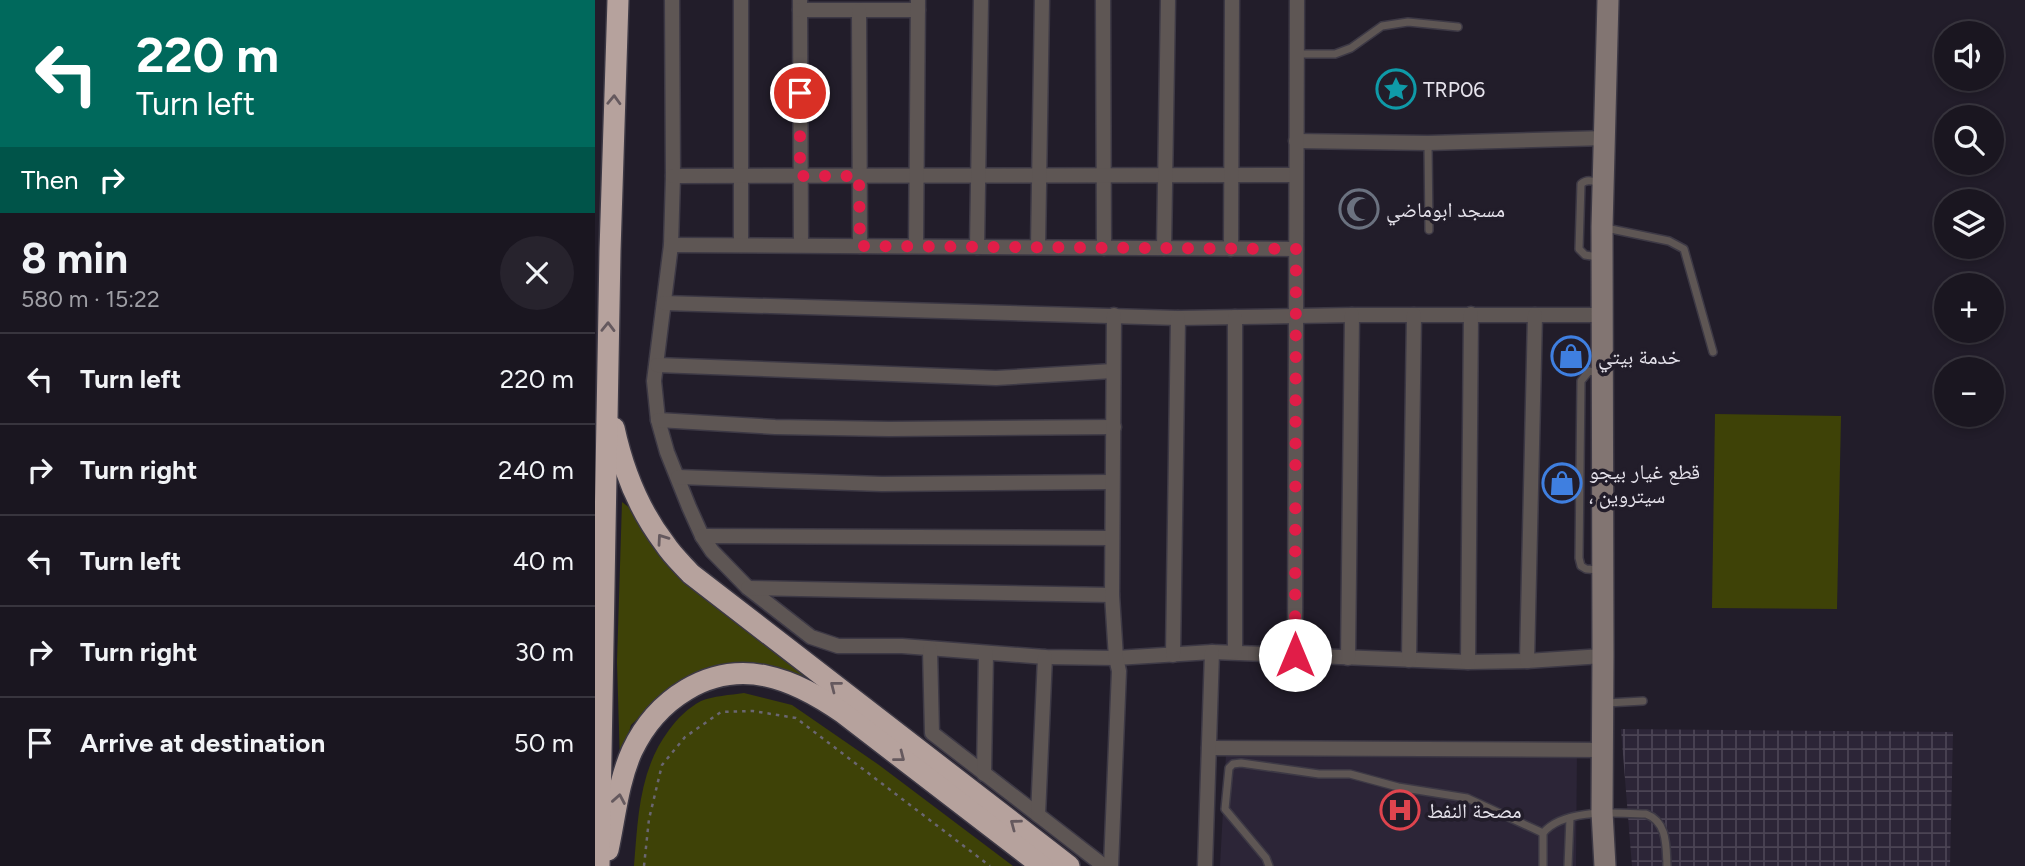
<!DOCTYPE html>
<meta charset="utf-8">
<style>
:root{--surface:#1a1620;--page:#27232d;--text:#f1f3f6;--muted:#9f9fa5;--line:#38353e}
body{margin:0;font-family:Figtree,"Noto Naskh Arabic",sans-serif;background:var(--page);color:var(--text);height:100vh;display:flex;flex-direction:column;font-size:26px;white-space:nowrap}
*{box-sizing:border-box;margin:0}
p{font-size:23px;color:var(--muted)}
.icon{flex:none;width:38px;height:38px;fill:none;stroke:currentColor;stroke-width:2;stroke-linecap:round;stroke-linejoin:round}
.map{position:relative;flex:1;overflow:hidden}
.panel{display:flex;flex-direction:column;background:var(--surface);width:595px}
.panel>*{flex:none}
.banner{background:#00695c;color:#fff;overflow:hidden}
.fabs{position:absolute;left:1339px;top:21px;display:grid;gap:14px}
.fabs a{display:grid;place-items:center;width:70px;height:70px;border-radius:50%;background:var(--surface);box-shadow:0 4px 10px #0003,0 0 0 2px var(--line);font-size:35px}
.pin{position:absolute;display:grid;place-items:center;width:60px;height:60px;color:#fff;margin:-30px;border:4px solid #fff;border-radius:50%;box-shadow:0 2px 7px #0007}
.me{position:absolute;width:77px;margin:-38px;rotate:0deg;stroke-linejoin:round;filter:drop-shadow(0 0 5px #0008)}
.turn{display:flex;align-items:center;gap:24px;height:147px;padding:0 21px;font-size:32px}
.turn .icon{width:91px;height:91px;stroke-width:2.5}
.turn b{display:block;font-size:49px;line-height:60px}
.then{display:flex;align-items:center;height:66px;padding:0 21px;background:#0003;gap:14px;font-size:26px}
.round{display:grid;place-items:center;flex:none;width:74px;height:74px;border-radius:37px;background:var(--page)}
.headline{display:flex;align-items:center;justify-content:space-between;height:119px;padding:0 21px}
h1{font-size:42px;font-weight:700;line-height:52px}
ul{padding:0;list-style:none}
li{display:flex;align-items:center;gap:21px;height:91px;padding:0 21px;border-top:2px solid var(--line)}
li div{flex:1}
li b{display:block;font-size:26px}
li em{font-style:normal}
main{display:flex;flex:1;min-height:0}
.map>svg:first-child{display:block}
</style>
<main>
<section class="panel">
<div class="banner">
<div class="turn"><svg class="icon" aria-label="left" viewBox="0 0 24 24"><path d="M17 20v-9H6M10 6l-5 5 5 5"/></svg><div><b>220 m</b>Turn left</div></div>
<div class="then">Then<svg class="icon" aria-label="right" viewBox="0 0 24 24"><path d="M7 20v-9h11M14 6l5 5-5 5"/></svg></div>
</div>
<div class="headline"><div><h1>8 min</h1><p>580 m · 15:22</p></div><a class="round"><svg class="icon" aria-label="close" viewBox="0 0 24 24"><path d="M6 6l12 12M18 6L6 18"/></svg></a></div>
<ul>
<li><svg class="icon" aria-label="left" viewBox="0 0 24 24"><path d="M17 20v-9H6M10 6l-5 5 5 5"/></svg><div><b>Turn left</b></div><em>220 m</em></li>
<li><svg class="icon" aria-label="right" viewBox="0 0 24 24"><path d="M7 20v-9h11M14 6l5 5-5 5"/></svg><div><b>Turn right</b></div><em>240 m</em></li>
<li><svg class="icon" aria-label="left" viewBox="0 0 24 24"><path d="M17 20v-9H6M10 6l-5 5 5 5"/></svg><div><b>Turn left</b></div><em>40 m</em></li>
<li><svg class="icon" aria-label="right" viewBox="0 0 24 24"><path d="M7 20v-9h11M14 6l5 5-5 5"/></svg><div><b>Turn right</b></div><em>30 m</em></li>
<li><svg class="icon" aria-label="arrive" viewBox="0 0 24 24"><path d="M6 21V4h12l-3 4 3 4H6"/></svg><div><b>Arrive at destination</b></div><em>50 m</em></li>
</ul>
</section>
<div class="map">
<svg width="1430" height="866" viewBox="0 0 1430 866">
<defs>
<pattern id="industrial-grid" width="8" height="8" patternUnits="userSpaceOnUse" patternTransform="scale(1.75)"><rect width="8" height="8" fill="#2c2537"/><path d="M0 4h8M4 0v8" fill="none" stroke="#4b4454"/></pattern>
</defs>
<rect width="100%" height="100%" fill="#221d2a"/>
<polygon fill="#2c2537" points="982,749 981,866 625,866 631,754"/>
<polygon fill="url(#industrial-grid)" points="1026,729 1358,732 1355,866 1037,866"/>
<g fill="#3e4207">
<polygon points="1120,414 1246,416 1242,609 1117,608"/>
<polygon points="27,502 40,512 234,694 114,670 75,688 36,725 25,763 22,662"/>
<path d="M 149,693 L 197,705 L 284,765 L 418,866 L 39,866 C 43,818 44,770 74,730 C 82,719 93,708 106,701 C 118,696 135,695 149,693 Z"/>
</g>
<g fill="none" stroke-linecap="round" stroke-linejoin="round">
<g stroke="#3d3945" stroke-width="10">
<g id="lane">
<polyline points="702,54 740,54 756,48 787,26 813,22 863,27"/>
<polyline points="833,144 834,230"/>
<polyline points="1011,228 1074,241 1089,249 1118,352"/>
<path d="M 1003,257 L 990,255 L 984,249 L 986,184 C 992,179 997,181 1005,183"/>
<polyline points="1004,373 994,371 986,381 984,558 986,566 991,569 1004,570"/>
<polyline points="1012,703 1048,701"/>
<polyline points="674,866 671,858 630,809 634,768 638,764 646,763 724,774 755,774 803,787 872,798 948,833"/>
<path d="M 948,866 L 948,833 C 969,808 1021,813 1051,814 C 1073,822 1071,847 1072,866"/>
<polyline points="973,866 975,818"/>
</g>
</g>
<g stroke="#3d3945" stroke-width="17">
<g id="street">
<polyline points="77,0 78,176 76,245 59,381 63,420 72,452 94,507 107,536 117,551 153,588 216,637 243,646 307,646 450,657 521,658 617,652 873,662 932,661 1008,656"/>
<polyline points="146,0 146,245"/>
<polyline points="205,0 206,245"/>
<polyline points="508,0 509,248"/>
<polyline points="205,10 323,10"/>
<polyline points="264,11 265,246"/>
<polyline points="701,141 833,143 1011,138"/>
<polyline points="78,176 701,175"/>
<polyline points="76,245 701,249"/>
<polyline points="321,246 323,0"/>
<polyline points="382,247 386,0"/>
<polyline points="443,247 447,0"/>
<polyline points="569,248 573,0"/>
<polyline points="636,249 637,0"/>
<polyline points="69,303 583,318 757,315 1007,315"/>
<polyline points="62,365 401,378 518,371"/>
<polyline points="63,420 180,427 294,429 519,427"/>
<polyline points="83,477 287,484 517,482"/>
<polyline points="107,536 517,538"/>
<polyline points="153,588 517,595"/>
<polyline points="335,649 337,733 509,866"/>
<polyline points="640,652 640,317"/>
<polyline points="578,655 583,318"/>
<polyline points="700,655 702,0"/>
<polyline points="753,658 757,315"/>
<polyline points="814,660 819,315"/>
<polyline points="932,661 940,315"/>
<polyline points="873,662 876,314"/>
<polyline points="614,748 1007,750"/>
<polyline points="389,774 391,653"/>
<polyline points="443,815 450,657"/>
<polyline points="516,866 524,671 521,658 517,595 519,315"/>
<polyline points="610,866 617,652"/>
</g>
</g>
<g stroke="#3d3945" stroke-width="24">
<polyline id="secondary" points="1010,866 1007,812 1008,656 1007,227 1013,0"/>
</g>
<g stroke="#3d3945" stroke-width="24">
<g id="highway">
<path d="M 19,428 C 28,470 44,510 70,544 C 77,555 87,564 96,574 L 474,866"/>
<path d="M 13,850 C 20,818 23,782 37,751 C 61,700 113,664 171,676 C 200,682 225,697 248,713 L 447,866"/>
<polyline points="4,866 15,251 23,0"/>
</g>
</g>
<polyline stroke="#6a6671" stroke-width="2.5" stroke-dasharray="3.5 5" stroke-linecap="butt" points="49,866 54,819 67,765 90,737 126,712 158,711 201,718 395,866"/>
<use href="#lane" stroke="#5e5654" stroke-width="7"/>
<use href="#street" stroke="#5e5654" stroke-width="14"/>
<use href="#secondary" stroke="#827572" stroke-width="21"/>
<use href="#highway" stroke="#b6a29d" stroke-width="21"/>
</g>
<defs><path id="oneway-chevron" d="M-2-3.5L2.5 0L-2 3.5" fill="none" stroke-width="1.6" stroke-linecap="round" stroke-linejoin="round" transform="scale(1.75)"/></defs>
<g stroke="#65595e">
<use href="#oneway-chevron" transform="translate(19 100) rotate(-88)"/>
<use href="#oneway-chevron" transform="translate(13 327) rotate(-89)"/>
<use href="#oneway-chevron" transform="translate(67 539) rotate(-125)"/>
<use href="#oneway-chevron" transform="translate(240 686) rotate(-142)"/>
<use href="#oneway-chevron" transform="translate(305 757) rotate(38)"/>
<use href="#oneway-chevron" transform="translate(24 799) rotate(-80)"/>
<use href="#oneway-chevron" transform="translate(420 824) rotate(-143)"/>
</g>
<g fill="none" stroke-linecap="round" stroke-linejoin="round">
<polyline stroke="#e11d48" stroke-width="12" stroke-dasharray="0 21.6" points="205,93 205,176 264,176 265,246 701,249 700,655"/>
</g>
<defs>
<g id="sight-ring" transform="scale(2.0125)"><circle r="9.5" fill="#221d2a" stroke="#0f9aa8" stroke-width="1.5"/><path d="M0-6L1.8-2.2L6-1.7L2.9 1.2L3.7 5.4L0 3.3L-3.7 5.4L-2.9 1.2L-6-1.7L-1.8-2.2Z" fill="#0f9aa8"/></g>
<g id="mosque-ring" transform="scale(2.0125)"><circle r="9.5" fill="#221d2a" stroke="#6b7280" stroke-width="1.5"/><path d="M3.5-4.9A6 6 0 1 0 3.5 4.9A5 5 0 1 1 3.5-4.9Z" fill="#6b7280"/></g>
<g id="shop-ring" transform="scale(2.0125)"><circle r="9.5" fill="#221d2a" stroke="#3f7fe0" stroke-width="1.5"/><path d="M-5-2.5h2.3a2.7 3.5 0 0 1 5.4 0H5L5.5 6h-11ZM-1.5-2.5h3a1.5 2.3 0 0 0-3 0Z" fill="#3f7fe0"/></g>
<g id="hospital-ring" transform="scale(2.0125)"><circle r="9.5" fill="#221d2a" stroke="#e0444e" stroke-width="1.5"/><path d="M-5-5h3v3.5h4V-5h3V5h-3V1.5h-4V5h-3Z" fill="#e0444e"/></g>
</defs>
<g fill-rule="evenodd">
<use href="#sight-ring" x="801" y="89"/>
<use href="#mosque-ring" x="764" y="209"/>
<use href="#shop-ring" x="976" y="356"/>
<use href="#shop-ring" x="967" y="483"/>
<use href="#hospital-ring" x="805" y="810"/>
</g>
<g text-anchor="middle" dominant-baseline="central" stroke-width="7" stroke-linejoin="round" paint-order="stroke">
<g font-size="21" fill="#e6e3ec" stroke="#221d2a" text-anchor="start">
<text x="828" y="89">TRP06</text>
<text x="791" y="209">مسجد ابوماضي</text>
<text x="1003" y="356">خدمة بيتي</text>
<text x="994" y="471">قطع غيار بيجو<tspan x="994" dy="24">، سيتروين</tspan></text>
<text x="832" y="810">مصحة النفط</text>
</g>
</g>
</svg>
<div class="fabs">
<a><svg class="icon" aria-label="sound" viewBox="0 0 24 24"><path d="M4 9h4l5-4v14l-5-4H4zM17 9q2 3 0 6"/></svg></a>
<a><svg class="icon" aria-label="search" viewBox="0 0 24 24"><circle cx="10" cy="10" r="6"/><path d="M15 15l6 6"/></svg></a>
<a><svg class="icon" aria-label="layers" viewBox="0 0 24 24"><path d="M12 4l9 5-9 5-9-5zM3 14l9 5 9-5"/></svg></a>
<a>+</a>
<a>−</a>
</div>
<div class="pin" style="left:205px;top:93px;background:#d93025"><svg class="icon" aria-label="arrive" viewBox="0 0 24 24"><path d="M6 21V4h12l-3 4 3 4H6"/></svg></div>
<svg class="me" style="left:700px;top:655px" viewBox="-20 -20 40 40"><circle r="19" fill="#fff"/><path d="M0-13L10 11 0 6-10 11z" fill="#e11d48"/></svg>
</div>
</main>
